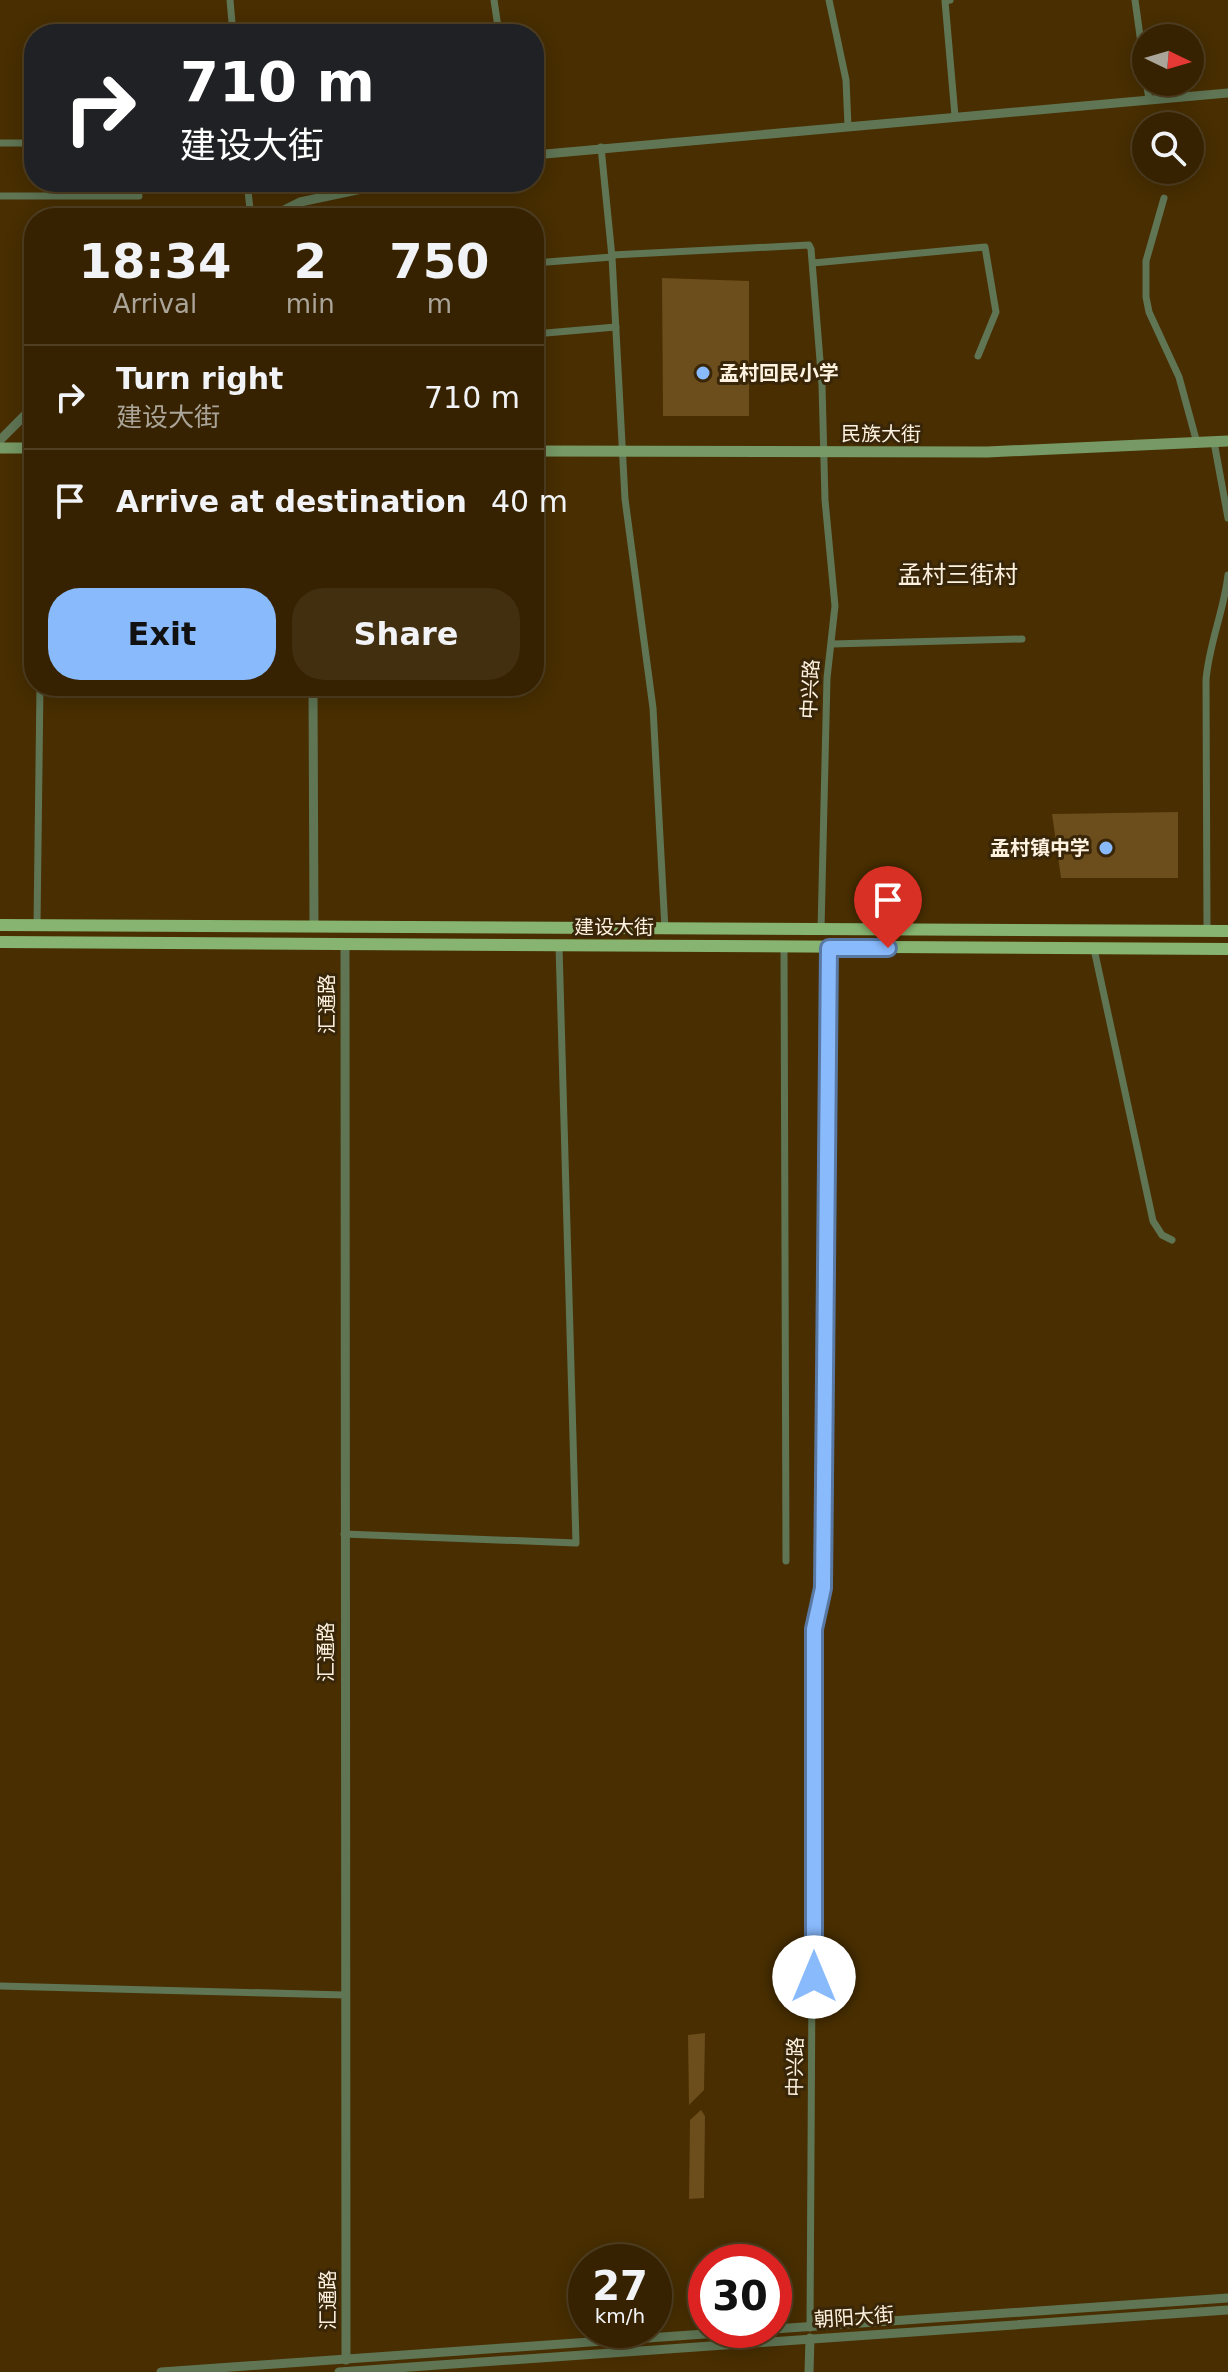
<!DOCTYPE html>
<meta charset="utf-8">
<style>
:root{--surface:#362200;--page:#412f0f;--text:#f1f3f6;--muted:#aaa499;--line:#503f22;--accent:#89bafc}
body{margin:0;font-family:"DejaVu Sans","Noto Sans SC",sans-serif;background:var(--page);color:var(--text);height:100vh;display:flex;flex-direction:column;font-size:30px;white-space:nowrap}
*{box-sizing:border-box;margin:0}
p{font-size:26px;color:var(--muted)}
.icon{flex:none;width:44px;height:44px;fill:none;stroke:currentColor;stroke-width:2;stroke-linecap:round;stroke-linejoin:round}
.map{position:relative;flex:1;overflow:hidden}
.sheet{position:absolute;left:24px;top:208px;width:520px;height:488px;display:flex;flex-direction:column;background:var(--surface);border-radius:32px;box-shadow:0 4px 20px #0003,0 0 0 2px var(--line)}
.sheet>*{flex:none}
.banner{position:absolute;left:24px;top:24px;width:520px;height:168px;border-radius:32px;box-shadow:0 4px 20px #0003,0 0 0 2px var(--line);background:#202124;color:#fff;overflow:hidden}
.needle{width:52px;rotate:95deg}
.buttons{position:absolute;left:1132px;top:24px;display:grid;gap:16px}
.buttons a{display:grid;place-items:center;width:72px;height:72px;border-radius:50%;background:var(--surface);box-shadow:0 4px 20px #0003,0 0 0 2px var(--line);font-size:40px}
.speed{position:absolute;left:568px;top:2244px;display:flex;gap:16px;font-size:40px;font-weight:700;text-align:center}
.speed>*{display:grid;place-content:center;width:104px;height:104px;border-radius:50%;background:var(--surface);box-shadow:0 4px 20px #0003,0 0 0 2px var(--line);line-height:1}
.speed small{font-size:20px;font-weight:400}
.speed .limit{border:12px solid #d22;background:#fff;color:#111}
.pin{position:absolute;display:grid;place-items:center;width:68px;height:68px;color:#fff;margin:-82px -34px;border-radius:50% 50% 50% 0;rotate:-45deg;box-shadow:0 0 8px #0007}
.pin .icon{rotate:45deg}
.me{position:absolute;width:88px;margin:-44px;rotate:0deg;stroke-linejoin:round;filter:drop-shadow(0 0 6px #0008)}
.turn{display:flex;align-items:center;gap:28px;height:168px;padding:0 24px;font-size:36px}
.turn .icon{width:104px;height:104px;stroke-width:2.5}
.turn b{display:block;font-size:56px;line-height:68px}
.eta{display:flex;justify-content:space-evenly;align-items:center;height:136px;text-align:center}
.eta b{font-size:48px;font-weight:600;line-height:56px}
.button{display:flex;gap:16px;margin-top:auto;padding:16px 24px}
.button a{flex:1;height:92px;border-radius:32px;background:var(--accent);color:#111;font-size:32px;font-weight:600;line-height:92px;text-align:center}
.button a+a{background:var(--page);color:var(--text)}
ul{padding:0;list-style:none}
li{display:flex;align-items:center;gap:24px;height:104px;padding:0 24px;border-top:2px solid var(--line)}
li div{flex:1}
li b{display:block;font-size:30px}
li em{font-style:normal}
.map>svg:first-child{display:block}
</style>
<div class="map">
<svg width="1228" height="2372" viewBox="0 0 1228 2372">
<rect width="100%" height="100%" fill="#482e00"/>
<g fill="#6c4d1c">
<polygon points="662,278 749,281 749,416 663,416"/>
<polygon points="1178,812 1178,878 1061,878 1052,814"/>
<polygon points="705,2033 704,2090 689,2105 688,2035"/>
<polygon points="701,2110 705,2116 704,2198 689,2199 690,2120"/>
</g>
<g fill="none" stroke-linecap="round" stroke-linejoin="round">
<g stroke="#5f7554" stroke-width="7">
<polyline points="230,0 233,34"/>
<polyline points="494,0 499,34"/>
<polyline points="829,0 846,80 848,126"/>
<polyline points="950,0 945,1 955,116"/>
<polyline points="1135,0 1146,79"/>
<polyline points="1146,82 1149,99"/>
<polyline points="0,143 34,143"/>
<polyline points="601,147 612,257 625,499 653,708 665,929"/>
<polyline points="247,182 251,218"/>
<polyline points="0,196 139,196"/>
<polyline points="1164,198 1146,261 1146,297 1149,312 1179,377 1197,443"/>
<polyline points="612,255 809,245 811,249 822,385 825,500 835,606 827,678 821,930"/>
<polyline points="534,263 612,257"/>
<polyline points="813,263 985,247 996,312 978,356"/>
<polyline points="534,334 616,327"/>
<polyline points="1214,442 1228,518"/>
<polyline points="832,644 1022,639"/>
<polyline points="37,925 40,686"/>
<path d="M 1207,931 L 1206,680 C 1209,643 1224,611 1228,575"/>
<polyline points="784,947 786,1561"/>
<polyline points="1094,949 1153,1221 1162,1235 1172,1240"/>
<polyline points="344,1534 576,1543 559,946"/>
<polyline points="0,1986 345,1995"/>
<polyline points="810,2328 814,1629 823,1588 829,948"/>
</g>
<g stroke="#5f7554" stroke-width="9">
<polyline points="534,155 1228,93"/>
<polyline points="268,218 300,202 395,182"/>
<polyline points="0,440 34,406"/>
<polyline points="313,686 314,927"/>
<polyline points="345,945 346,2360"/>
<polyline points="774,2329 1228,2298"/>
<polyline points="161,2372 762,2330"/>
<polyline points="339,2372 1228,2310"/>
<polyline points="809,2372 810,2338"/>
</g>
<g stroke="#769965" stroke-width="11">
<polyline points="0,448 34,448"/>
<polyline points="534,451 987,452 1228,441"/>
</g>
<g stroke="#87b571" stroke-width="12">
<polyline points="0,925 1228,931"/>
<polyline points="0,942 1228,949"/>
</g>
</g>
<g fill="none" stroke-linecap="round" stroke-linejoin="round">
<g stroke="#5979a4" stroke-width="20">
<polyline id="route" points="814,1977 814,1629 823,1588 829,948 888,948"/>
</g>
<use href="#route" stroke="#89bafc" stroke-width="14"/>
</g>
<g fill="#89bafc" stroke="#392608" stroke-width="3">
<circle cx="703" cy="373" r="8"/>
<circle cx="1106" cy="848" r="8"/>
</g>
<g text-anchor="middle" dominant-baseline="central" stroke-width="6" stroke-linejoin="round" paint-order="stroke">
<g font-size="20" font-weight="bold" fill="#fdf1e0" stroke="#392608" text-anchor="start">
<text x="719" y="373">孟村回民小学</text>
<text x="1090" y="848" text-anchor="end">孟村镇中学</text>
</g>
<g font-size="20" fill="#fdf1e0" stroke="#392608">
<text x="881" y="434">民族大街</text>
<text transform="translate(810 689) rotate(-87)">中兴路</text>
<text x="614" y="927">建设大街</text>
<text transform="translate(327 1004) rotate(-90)">汇通路</text>
<text transform="translate(326 1652) rotate(-90)">汇通路</text>
<text transform="translate(795 2067) rotate(-89)">中兴路</text>
<text transform="translate(328 2300) rotate(-90)">汇通路</text>
<text transform="translate(854 2317) rotate(-4)">朝阳大街</text>
</g>
<g font-size="24" fill="#fdf1e0" stroke="#392608">
<text x="958" y="575">孟村三街村</text>
</g>
</g>
</svg>
<div class="buttons">
<a><svg class="needle" viewBox="-14 -14 28 28"><path d="M0-13l5 13h-10z" fill="#e53935"/><path d="M0 13l5-13h-10z" fill="#aaa499"/></svg></a>
<a><svg class="icon" aria-label="search" viewBox="0 0 24 24"><circle cx="10" cy="10" r="6"/><path d="M15 15l6 6"/></svg></a>
</div>
<div class="speed"><div>27<small>km/h</small></div><div class="limit">30</div></div>
<div class="pin" style="left:888px;top:948px;background:#d93025"><svg class="icon" aria-label="arrive" viewBox="0 0 24 24"><path d="M6 21V4h12l-3 4 3 4H6"/></svg></div>
<svg class="me" style="left:814px;top:1977px" viewBox="-20 -20 40 40"><circle r="19" fill="#fff"/><path d="M0-13L10 11 0 6-10 11z" fill="#89bafc"/></svg>
<div class="banner">
<div class="turn"><svg class="icon" aria-label="right" viewBox="0 0 24 24"><path d="M7 20v-9h11M14 6l5 5-5 5"/></svg><div><b>710 m</b>建设大街</div></div>
</div>
<section class="sheet">
<div class="eta">
<div><b>18:34</b><p>Arrival</p></div>
<div><b>2</b><p>min</p></div>
<div><b>750</b><p>m</p></div>
</div>
<ul>
<li><svg class="icon" aria-label="right" viewBox="0 0 24 24"><path d="M7 20v-9h11M14 6l5 5-5 5"/></svg><div><b>Turn right</b><p>建设大街</p></div><em>710 m</em></li>
<li><svg class="icon" aria-label="arrive" viewBox="0 0 24 24"><path d="M6 21V4h12l-3 4 3 4H6"/></svg><div><b>Arrive at destination</b></div><em>40 m</em></li>
</ul>
<div class="button"><a>Exit</a><a>Share</a></div>
</section>
</div>
